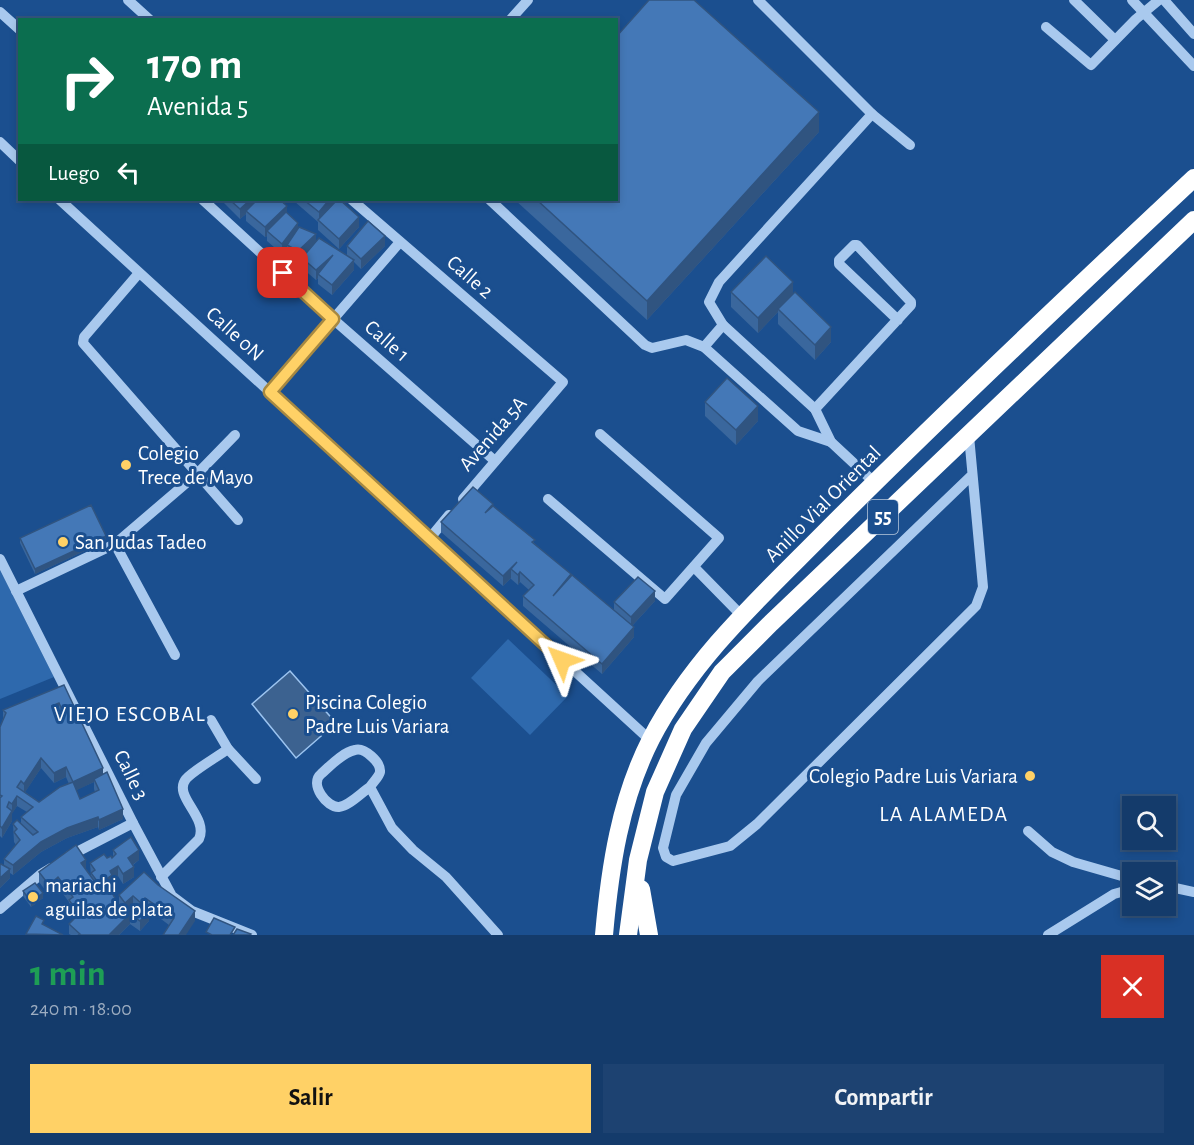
<!DOCTYPE html>
<html lang="es">
<meta charset="utf-8">
<style>
:root{--surface:#143b6b;--page:#1d4271;--text:#f1f3f6;--muted:#9dadc1;--line:#33557e;--accent:#ffd166}
body{margin:0;font-family:"Alegreya Sans",sans-serif;background:var(--page);color:var(--text);height:100vh;display:flex;flex-direction:column;font-size:22px;white-space:nowrap}
*{box-sizing:border-box;margin:0}
p{font-size:20px;color:var(--muted)}
.icon{flex:none;width:33px;height:33px;fill:none;stroke:currentColor;stroke-width:2;stroke-linecap:round;stroke-linejoin:round}
.map{position:relative;height:935px;overflow:hidden}
.panel{display:flex;flex-direction:column;background:var(--surface);flex:1}
.panel>*{flex:none}
.banner{position:absolute;left:18px;top:18px;width:600px;height:183px;border-radius:0px;box-shadow:0 3px 9px #0003,0 0 0 2px var(--line);background:#0b6e4f;color:#fff;overflow:hidden}
.fabs{position:absolute;left:1122px;top:796px;display:grid;gap:12px}
.fabs a{display:grid;place-items:center;width:54px;height:54px;border-radius:0px;background:var(--surface);box-shadow:0 3px 9px #0003,0 0 0 2px var(--line);font-size:30px}
.pin{position:absolute;display:grid;place-items:center;width:51px;height:51px;color:#fff;margin:-26px;border-radius:12px;box-shadow:0 3px 9px #0006}
.me{position:absolute;width:66px;margin:-33px;rotate:313deg;stroke-linejoin:round;filter:drop-shadow(0 0 4px #0008)}
.turn{display:flex;align-items:center;gap:21px;height:126px;padding:0 30px;font-size:27px}
.turn .icon{width:78px;height:78px;stroke-width:2.5}
.turn b{display:block;font-size:42px;line-height:51px}
.then{display:flex;align-items:center;height:57px;padding:0 30px;background:#0003;gap:12px;font-size:22px}
.round{display:grid;place-items:center;flex:none;width:63px;height:63px;border-radius:0px;background:var(--page)}
.head{display:flex;align-items:center;justify-content:space-between;height:102px;padding:0 30px}
h1{font-size:36px;font-weight:600;line-height:45px;color:#1e9e55}
.primary-button{display:flex;gap:12px;margin-top:auto;padding:12px 30px}
.primary-button a{flex:1;height:69px;border-radius:0px;background:var(--accent);color:#111;font-size:24px;font-weight:600;line-height:69px;text-align:center}
.primary-button a+a{background:var(--page);color:var(--text)}
.map>svg:first-child{display:block}
</style>
<div class="map">
<svg width="1194" height="935" viewBox="0 0 1194 935">
<rect width="100%" height="100%" fill="#1b4f8f"/>
<g fill="#2e69ad">
<polygon points="0,570 54,677 0,699"/>
<polygon points="508,639 568,696 530,735 471,678"/>
</g>
<polygon fill="#3c6290" stroke="#9cc4f0" stroke-width="1.5" points="290,671 336,723 296,758 252,704"/>
<g fill="none" stroke-linecap="round" stroke-linejoin="round">
<g stroke="#a9c9ee" stroke-width="10">
<polyline points="128,0 150,20"/>
<polyline points="758,0 872,114 910,145"/>
<polyline points="1074,0 1115,40"/>
<polyline points="1132,0 1194,66"/>
<polyline points="1164,0 1194,34"/>
<polyline points="0,12 20,30"/>
<polyline points="510,20 528,0"/>
<polyline points="1046,27 1091,65 1136,19 1159,0"/>
<polyline points="872,114 719,282 709,302 723,325 815,409 831,442 875,483"/>
<polyline points="0,142 20,161"/>
<polyline points="60,200 650,740"/>
<polyline points="203,200 333,319 495,461"/>
<polyline points="352,200 563,382 463,499"/>
<polyline points="490,200 645,345 652,348 686,340 704,347 798,431 831,442"/>
<polyline points="139,273 84,337 83,343 238,520"/>
<polyline points="704,347 723,325"/>
<polyline points="270,392 400,242"/>
<polyline points="815,409 911,305 911,302 857,245 854,245 839,260 839,264 898,320"/>
<polyline points="969,436 983,587 976,606 757,824 730,846 673,861 666,857 663,848 676,795 706,743 758,681 972,475"/>
<polyline points="548,499 665,599 719,538 600,434"/>
<polyline points="430,538 449,515"/>
<polyline points="115,544 175,655"/>
<polyline points="0,559 133,823 172,896 192,911 252,935"/>
<polyline points="694,567 742,616"/>
<polyline points="16,591 115,544 198,473 235,435"/>
<polyline points="211,720 228,749 256,779"/>
<path d="M 370,787 C 373,782 379,777 380,772 C 381,762 364,747 355,750 C 343,752 330,766 321,774 C 309,784 327,808 339,807 C 349,806 361,793 370,787 L 392,828 L 413,850 L 446,877 L 498,935"/>
<polyline points="1028,831 1052,852 1073,862 1132,879"/>
<polyline points="69,856 133,823"/>
<path d="M 161,877 L 199,839 C 209,817 172,796 186,779 C 194,770 217,757 228,749"/>
<polyline points="1166,886 1194,892"/>
<polyline points="0,909 41,874 51,868"/>
<polyline points="1048,935 1114,894 1132,889"/>
</g>
<g stroke="#fff" stroke-width="18">
<polyline points="641,889 649,935"/>
<path d="M 604,935 C 610,867 620,800 651,739 C 694,656 764,594 829,528 C 948,409 1071,293 1194,178"/>
<polyline points="628,935 638,860 655,792 683,729 722,672 771,623 1194,220"/>
</g>
</g>
<g fill="#3a679d" fill-rule="evenodd">
<polygon points="819,132 647,320 515,200 616,200"/>
<polygon points="222,200 280,200 287,213 298,229 316,242 347,256 347,246 385,246 361,269 354,262 354,270 332,295 318,284 318,278 316,280 302,268 302,258 307,253 298,261 287,255 287,247 282,254 267,241 267,236 265,237 246,221 246,214 240,219 222,201"/>
<polygon points="294,200 340,200 359,227 339,249 318,230 318,222 294,201"/>
<polygon points="731,292 793,293 831,342 815,360 778,324 778,312 758,333 731,307"/>
<polygon points="705,402 758,421 736,445 705,416"/>
<polygon points="493,506 571,576 614,611 614,602 655,601 632,626 634,637 602,674 523,606 523,596 529,590 520,582 518,585 511,579 511,578 503,586 441,532 441,522"/>
<polygon points="20,538 106,541 35,574 20,543"/>
<path d="M 64,685 L 123,819 L 99,830 L 98,827 L 67,838 L 41,852 L 13,875 L 10,873 L 10,878 L 0,888 L 0,865 L 4,865 L 4,859 L 16,845 L 14,842 L 13,824 L 21,824 L 21,817 L 27,812 L 17,806 L 12,813 L 12,821 L 2,838 L 0,836 L 0,727 L 3,719 L 3,710 ZM 41,768 L 54,783 L 66,777 L 69,784 L 39,802 L 25,792 ZM 94,782 L 94,789 L 95,792 L 80,799 L 76,790 Z"/>
<polygon points="113,850 139,860 133,865 134,877 123,884 118,876 112,879 112,885 109,887 121,909 121,908 119,905 119,895 144,872 195,921 169,925 149,910 149,921 140,931 130,924 130,914 136,908 133,906 128,911 130,924 119,935 71,935 69,934 69,924 75,918 69,910 69,902 58,887 49,895 39,882 39,872 86,870 91,876 90,863 112,858 113,857"/>
<polygon points="23,891 43,898 31,907 23,896"/>
</g>
<g fill="#305480">
<polygon points="819,112 819,132 647,320 647,301"/>
<polygon points="250,200 261,200 246,211 246,214 240,219 240,209"/>
<polygon points="329,200 336,200 319,222 319,212"/>
<polygon points="287,206 287,216 267,231 267,236 265,237 265,227"/>
<polygon points="359,217 359,227 339,249 339,239"/>
<polygon points="298,223 298,233 287,245 287,247 282,254 282,244"/>
<polygon points="316,234 316,244 298,261 298,251"/>
<polygon points="385,236 385,246 361,269 361,259"/>
<polygon points="333,255 318,274 318,278 316,280 316,270"/>
<polygon points="354,260 354,270 332,295 332,285"/>
<polygon points="793,282 793,297 778,309 778,312 758,333 758,318"/>
<polygon points="831,327 831,342 815,360 815,345"/>
<polygon points="758,406 758,421 736,445 736,430"/>
<polygon points="106,536 106,541 35,574 35,569"/>
<polygon points="517,562 511,569 511,578 503,586 503,576"/>
<polygon points="520,572 520,582 518,585 518,575"/>
<polygon points="655,591 655,601 631,627 631,617"/>
<polygon points="634,627 634,637 602,674 602,664"/>
<polygon points="59,703 59,713 52,716 52,706"/>
<polygon points="41,758 41,768 24,794 24,784"/>
<polygon points="66,767 66,777 54,783 54,773"/>
<polygon points="103,768 103,778 94,779 94,782 73,792 73,782"/>
<polygon points="17,796 17,806 12,814 12,804"/>
<polygon points="123,809 123,819 99,830 99,820"/>
<polygon points="12,811 12,821 2,838 2,828"/>
<polygon points="98,817 98,827 67,838 41,852 13,875 13,865 41,842 67,828"/>
<polygon points="139,850 139,860 128,868 128,858"/>
<polygon points="86,860 86,870 81,873 81,863"/>
<polygon points="118,866 118,876 112,879 112,885 105,890 105,880 110,871"/>
<polygon points="134,867 134,877 123,884 123,874"/>
<polygon points="10,869 10,878 0,888 0,878"/>
<polygon points="58,877 58,887 49,895 49,885"/>
<polygon points="43,893 43,898 31,907 31,902"/>
<polygon points="133,896 133,906 125,913 125,903"/>
<polygon points="145,898 145,908 141,903"/>
<polygon points="149,911 149,921 140,931 140,921"/>
<polygon points="195,911 195,921 186,935 179,935"/>
<polygon points="130,914 130,924 119,935 109,935"/>
</g>
<g fill="#4478b7" stroke="#305480" stroke-width="1.5" fill-rule="evenodd">
<polygon points="649,0 694,0 819,112 647,301 537,200 616,200 616,37"/>
<polygon points="230,200 250,200 240,209"/>
<polygon points="257,200 280,200 287,206 265,227 246,211"/>
<polygon points="304,200 329,200 319,212"/>
<polygon points="337,200 340,200 359,217 339,239 318,220"/>
<polygon points="286,212 298,223 282,244 267,231"/>
<polygon points="368,221 385,236 361,259 347,246"/>
<polygon points="299,227 316,234 298,251 287,245"/>
<polygon points="319,238 354,260 332,285 318,274 333,255 316,270 302,258"/>
<polygon points="766,256 793,282 758,318 731,292"/>
<polygon points="795,292 831,327 815,345 778,309"/>
<polygon points="727,378 758,406 736,430 705,402"/>
<polygon points="473,487 493,504 485,513 493,506 535,540 532,542 571,574 553,596 572,575 634,627 602,664 523,596 534,585 520,572 518,575 511,569 517,562 503,576 441,522"/>
<polygon points="91,505 106,536 35,569 20,538"/>
<polygon points="638,577 655,591 631,617 614,602"/>
<path d="M 64,685 L 103,768 L 73,782 L 80,799 L 99,790 L 94,779 L 107,772 L 123,809 L 99,820 L 98,817 L 67,828 L 41,842 L 13,865 L 4,859 L 20,840 L 14,832 L 17,829 L 13,824 L 17,820 L 33,835 L 38,832 L 21,817 L 33,807 L 17,796 L 12,804 L 9,802 L 7,807 L 12,811 L 2,828 L 0,826 L 0,798 L 2,796 L 0,795 L 0,727 L 6,713 L 3,710 ZM 59,703 L 63,712 L 57,716 L 52,706 ZM 41,758 L 54,773 L 66,767 L 73,782 L 60,787 L 39,802 L 17,787 L 21,781 L 24,784 Z"/>
<polygon points="131,837 139,850 128,858 134,867 123,874 118,866 110,871 112,875 105,880 121,909 124,906 130,914 109,935 78,935 80,934 69,924 79,914 69,900 73,897 58,877 49,885 39,872 76,845 86,860 81,863 95,882 97,881 91,873 95,870 90,863 104,854 107,858 111,856 112,858 116,854 113,850"/>
<polygon points="1,864 10,869 0,878 0,865"/>
<polygon points="144,872 158,885 195,911 179,935 163,935 174,918 145,898 141,903 133,896 125,903 119,895"/>
<polygon points="35,883 43,893 31,902 23,891"/>
<polygon points="141,903 149,911 140,921 130,914"/>
<polygon points="36,916 44,920 42,924 63,935 26,934"/>
<polygon points="214,918 235,927 230,935 212,935 206,932"/>
<polygon points="237,929 251,934 250,935 233,935"/>
</g>
<g fill="none" stroke-linecap="round" stroke-linejoin="round">
<g stroke="#a68842" stroke-width="15">
<polyline id="route" points="283,273 333,319 270,392 562,660"/>
</g>
<use href="#route" stroke="#ffd166" stroke-width="10"/>
</g>
<g fill="#ffd166" stroke="#1b4f8f" stroke-width="2">
<circle cx="126" cy="465" r="6"/>
<circle cx="63" cy="542" r="6"/>
<circle cx="293" cy="714" r="6"/>
<circle cx="1030" cy="776" r="6"/>
<circle cx="33" cy="897" r="6"/>
</g>
<g text-anchor="middle" dominant-baseline="central" stroke-width="6" stroke-linejoin="round" paint-order="stroke">
<rect fill="#1b4f8f" stroke="#bbcadd" stroke-width="1.5" x="868" y="500" width="30" height="34" rx="4.5"/>
<g font-size="20" font-weight="bold" fill="#fff">
<text x="883" y="517">55</text>
</g>
<g font-size="21" fill="#fff" stroke="#1b4f8f">
<text transform="translate(470 277) rotate(41)">Calle 2</text>
<text transform="translate(235 334) rotate(42)">Calle 0N</text>
<text transform="translate(387 341) rotate(41)">Calle 1</text>
<text transform="translate(493 434) rotate(-49)">Avenida 5A</text>
<text transform="translate(823 504) rotate(-45)">Anillo Vial Oriental</text>
<text transform="translate(131 775) rotate(64)">Calle 3</text>
</g>
<g font-size="21" fill="#fff" stroke="#1b4f8f" text-anchor="start">
<text x="138" y="453">Colegio<tspan x="138" dy="24">Trece de Mayo</tspan></text>
<text x="75" y="542">San Judas Tadeo</text>
<text x="305" y="702">Piscina Colegio<tspan x="305" dy="24">Padre Luis Variara</tspan></text>
<text x="1018" y="776" text-anchor="end">Colegio Padre Luis Variara</text>
<text x="45" y="885">mariachi<tspan x="45" dy="24">aguilas de plata</tspan></text>
</g>
<g font-size="22" letter-spacing="1.5" fill="#fff" stroke="#1b4f8f">
<text x="130" y="714">VIEJO ESCOBAL</text>
<text x="944" y="814">LA ALAMEDA</text>
</g>
</g>
</svg>
<div class="fabs">
<a><svg class="icon" aria-label="search" viewBox="0 0 24 24"><circle cx="10" cy="10" r="6"/><path d="M15 15l6 6"/></svg></a>
<a><svg class="icon" aria-label="layers" viewBox="0 0 24 24"><path d="M12 4l9 5-9 5-9-5zM3 14l9 5 9-5"/></svg></a>
</div>
<div class="pin" style="left:283px;top:273px;background:#d93025"><svg class="icon" aria-label="arrive" viewBox="0 0 24 24"><path d="M6 21V4h12l-3 4 3 4H6"/></svg></div>
<svg class="me" style="left:562px;top:660px" viewBox="-20 -20 40 40"><path d="M0-17L14 15 0 8-14 15z" fill="#ffd166" stroke="#fff" stroke-width="4"/></svg>
<div class="banner">
<div class="turn"><svg class="icon" aria-label="right" viewBox="0 0 24 24"><path d="M7 20v-9h11M14 6l5 5-5 5"/></svg><div><b>170 m</b>Avenida 5</div></div>
<div class="then">Luego<svg class="icon" aria-label="left" viewBox="0 0 24 24"><path d="M17 20v-9H6M10 6l-5 5 5 5"/></svg></div>
</div>
</div>
<section class="panel">
<div class="head"><div><h1>1 min</h1><p>240 m · 18:00</p></div><a class="round" style="background:#d93025;color:#fff"><svg class="icon" aria-label="close" viewBox="0 0 24 24"><path d="M6 6l12 12M18 6L6 18"/></svg></a></div>
<div class="primary-button"><a>Salir</a><a>Compartir</a></div>
</section>
